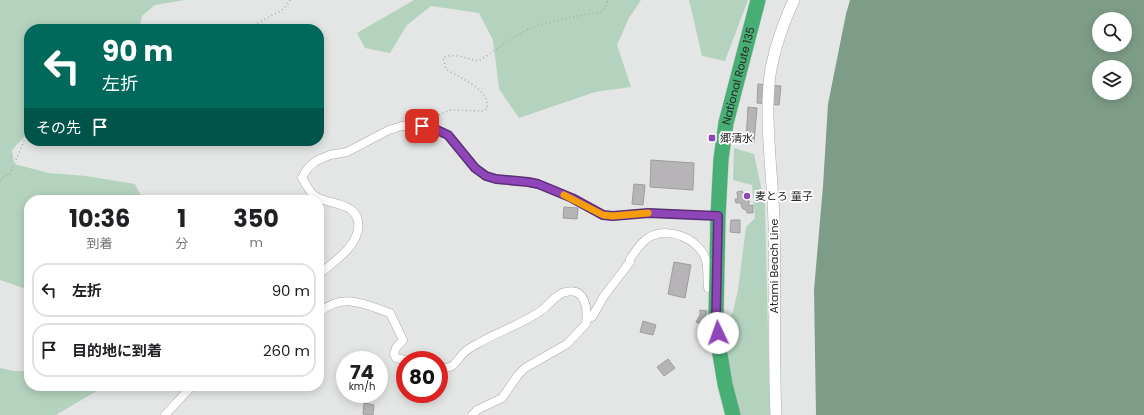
<!DOCTYPE html>
<html lang="ja">
<meta charset="utf-8">
<style>
:root{--surface:#fff;--page:#f6f6f6;--text:#202124;--muted:#757577;--line:#e0e0e0}
body{margin:0;font-family:Poppins,"Noto Sans JP",sans-serif;background:var(--page);color:var(--text);height:100vh;display:flex;flex-direction:column;font-size:15px;white-space:nowrap}
*{box-sizing:border-box;margin:0}
p{font-size:13px;color:var(--muted)}
.icon{flex:none;width:22px;height:22px;fill:none;stroke:currentColor;stroke-width:2;stroke-linecap:round;stroke-linejoin:round}
.map{position:relative;flex:1;overflow:hidden}
.sheet{position:absolute;left:24px;top:195px;width:300px;height:196px;display:flex;flex-direction:column;background:var(--surface);border-radius:16px;box-shadow:0 2px 10px #0003}
.sheet>*{flex:none}
.top-card{position:absolute;left:24px;top:24px;width:300px;height:122px;border-radius:16px;box-shadow:0 2px 10px #0003;background:#00695c;color:#fff;overflow:hidden}
.tools{position:absolute;left:1092px;top:12px;display:grid;gap:8px}
.tools a{display:grid;place-items:center;width:40px;height:40px;border-radius:50%;background:var(--surface);box-shadow:0 2px 10px #0003;font-size:20px}
.speed{position:absolute;left:336px;top:351px;display:flex;gap:8px;font-size:20px;font-weight:700;text-align:center}
.speed>*{display:grid;place-content:center;width:52px;height:52px;border-radius:50%;background:var(--surface);box-shadow:0 2px 10px #0003;line-height:1}
.speed small{font-size:10px;font-weight:400}
.speed .limit{border:6px solid #d22;background:#fff;color:#111}
.pin{position:absolute;display:grid;place-items:center;width:34px;height:34px;color:#fff;margin:-17px;border-radius:8px;box-shadow:0 2px 6px #0006}
.me{position:absolute;width:44px;margin:-22px;rotate:357deg;stroke-linejoin:round;filter:drop-shadow(0 0 3px #0008)}
.turn{display:flex;align-items:center;gap:14px;height:84px;padding:0 12px;font-size:18px}
.turn .icon{width:52px;height:52px;stroke-width:2.5}
.turn b{display:block;font-size:28px;line-height:34px}
.then{display:flex;align-items:center;height:38px;padding:0 12px;background:#0003;gap:8px;font-size:15px}
.eta{display:flex;justify-content:space-evenly;align-items:center;height:68px;text-align:center}
.eta b{font-size:24px;font-weight:700;line-height:28px}
ul{padding:0;list-style:none}
li{display:flex;align-items:center;gap:12px;height:54px;margin:0 8px 6px;padding:0 4px;border:2px solid var(--line);border-radius:16px}
li div{flex:1}
li b{display:block;font-size:15px}
li em{font-style:normal}
.map>svg:first-child{display:block}
</style>
<div class="map">
<svg width="1144" height="415" viewBox="0 0 1144 415">
<rect width="100%" height="100%" fill="#e3e6e4"/>
<g fill="#b4d3be">
<polygon points="0,0 185,0 155,5 142,16 139,29 29,29 29,132 12,150 14,164 49,173 86,176 135,184 143,200 29,200 29,290 0,280"/>
<polygon points="414,0 641,0 629,18 617,45 631,87 595,92 519,118 499,89 493,40 479,13 431,6 407,25 390,53 365,48 357,33"/>
<polygon points="689,0 748,0 725,61 702,56"/>
<polygon points="734,148 754,154 765,205 770,415 738,415 725,354 726,323 733,312 738,290 746,227 755,218 752,185 733,180"/>
<polygon points="0,368 14,371 29,371 29,386 99,386 95,392 56,415 0,415"/>
</g>
<path fill="#7e9d88" fill-rule="evenodd" d="M 850,0 L 1144,0 L 1144,415 L 816,415 L 814,290 L 823,186 L 828,104 L 846,14 ZM 1099,19 L 1125,19 L 1125,45 L 1099,45 ZM 1099,67 L 1125,67 L 1125,93 L 1099,93 Z"/>
<g fill="#b6b4b7" stroke="#9d9c9e">
<polygon points="758,84 781,86 779,105 757,103"/>
<polygon points="748,107 757,108 754,143 746,142"/>
<polygon points="651,160 694,163 693,190 650,187"/>
<polygon points="634,184 645,185 643,205 632,204"/>
<polygon points="742,191 743,193 749,193 749,206 753,205 753,213 747,213 747,211 742,208 741,203 736,203 735,199 738,199 737,192"/>
<polygon points="564,207 578,208 577,219 563,218"/>
<polygon points="731,220 740,220 740,233 730,232"/>
<polygon points="674,262 691,265 685,298 668,294"/>
<polygon points="700,310 707,311 703,324 696,322 700,315"/>
<polygon points="643,321 656,325 653,335 640,332"/>
<polygon points="668,359 675,368 664,376 657,367"/>
<polygon points="364,403 374,405 373,415 363,414"/>
</g>
<g fill="none" stroke-linecap="round" stroke-linejoin="round">
<g stroke="#a8aba9" stroke-width="9">
<g id="street">
<path d="M 319,274 C 334,262 362,244 358,221 C 357,216 355,212 350,209 C 340,202 325,203 315,196 C 309,192 306,184 302,178 L 307,169 L 316,161 L 330,155 L 347,152 L 389,130 L 402,126 L 422,126 L 437,130 L 448,135 L 475,168 L 486,176 L 496,179 L 528,182 L 538,184 L 572,198 L 603,215 L 613,216 L 648,213 L 718,216"/>
<path d="M 319,313 C 342,292 365,304 390,313 L 403,340 L 396,348 L 394,354 L 396,358 L 405,360"/>
<path d="M 587,318 L 592,317 L 604,296 L 630,262 L 630,259 C 635,252 641,242 648,238 C 667,225 700,239 706,260 C 708,269 707,279 708,288 L 717,291"/>
<path d="M 439,369 C 458,368 454,361 466,351 C 469,348 475,345 479,343 C 499,331 523,324 542,310 C 549,305 557,293 566,292 C 586,287 588,310 586,324 L 567,344 L 525,368 L 518,375 L 502,398 L 477,410 L 472,415"/>
<polyline points="165,415 192,386"/>
</g>
</g>
<g stroke="#a8aba9" stroke-width="12">
<path id="secondary" d="M 776,415 C 773,351 776,288 774,224 C 773,176 764,122 770,75 C 774,49 783,24 794,0"/>
</g>
<g stroke="#c3c3c3" stroke-width="16">
<g id="highway">
<path id="s1" d="M 733,415 L 725,384 L 719,348 L 716,318 L 718,216 L 721,159 L 726,123 L 758,0"/>
</g>
</g>
<g stroke="#a7a9a8" stroke-width="1.5" stroke-dasharray="1 3" stroke-linecap="butt">
<polyline points="214,29 254,25 282,10 287,5 290,0"/>
<path d="M 428,120 L 450,110 L 484,111 L 487,109 C 491,89 459,78 446,69 L 443,58 C 452,52 468,59 478,61 C 494,52 508,40 525,31 C 548,20 574,17 600,12 L 604,9 L 608,0"/>
<polyline points="0,181 3,177 10,174 29,129"/>
</g>
<use href="#street" stroke="#fff" stroke-width="8"/>
<use href="#secondary" stroke="#fff" stroke-width="11"/>
<use href="#highway" stroke="#47af73" stroke-width="15"/>
</g>
<g fill="none" stroke-linecap="round" stroke-linejoin="round">
<g stroke="#5d2e78" stroke-width="10">
<polyline id="route" points="422,126 437,130 448,135 475,168 486,176 496,179 528,182 538,184 572,198 603,215 613,216 648,213 718,216 716,318 718,333"/>
</g>
<use href="#route" stroke="#8f46b8" stroke-width="7"/>
<polyline stroke="#f59e0b" stroke-width="7" points="564,195 603,215 613,216 648,213"/>
</g>
<g fill="#8f46b8" stroke="#fff" stroke-width="1.5">
<rect x="708" y="134" width="8" height="8" rx="2"/>
<circle cx="747" cy="196" r="4"/>
</g>
<g text-anchor="middle" dominant-baseline="central" stroke-width="3.5" stroke-linejoin="round" paint-order="stroke">
<g font-size="11" fill="#282928" stroke="#fff">
<text stroke="none"><textPath href="#s1" startOffset="343">National Route 135</textPath></text>
<text transform="translate(774 266) rotate(-90)">Atami Beach Line</text>
</g>
<g font-size="11" fill="#282928" stroke="#fff" text-anchor="start">
<text x="720" y="138">郷清水</text>
<text x="755" y="196">麦とろ 童子</text>
</g>
</g>
</svg>
<div class="tools">
<a><svg class="icon" aria-label="search" viewBox="0 0 24 24"><circle cx="10" cy="10" r="6"/><path d="M15 15l6 6"/></svg></a>
<a><svg class="icon" aria-label="layers" viewBox="0 0 24 24"><path d="M12 4l9 5-9 5-9-5zM3 14l9 5 9-5"/></svg></a>
</div>
<div class="speed"><div>74<small>km/h</small></div><div class="limit">80</div></div>
<div class="pin" style="left:422px;top:126px;background:#d93025"><svg class="icon" aria-label="arrive" viewBox="0 0 24 24"><path d="M6 21V4h12l-3 4 3 4H6"/></svg></div>
<svg class="me" style="left:718px;top:333px" viewBox="-20 -20 40 40"><circle r="19" fill="#fff"/><path d="M0-13L10 11 0 6-10 11z" fill="#8f46b8"/></svg>
<div class="top-card">
<div class="turn"><svg class="icon" aria-label="left" viewBox="0 0 24 24"><path d="M17 20v-9H6M10 6l-5 5 5 5"/></svg><div><b>90 m</b>左折</div></div>
<div class="then">その先<svg class="icon" aria-label="arrive" viewBox="0 0 24 24"><path d="M6 21V4h12l-3 4 3 4H6"/></svg></div>
</div>
<section class="sheet">
<div class="eta">
<div><b>10:36</b><p>到着</p></div>
<div><b>1</b><p>分</p></div>
<div><b>350</b><p>m</p></div>
</div>
<ul>
<li><svg class="icon" aria-label="left" viewBox="0 0 24 24"><path d="M17 20v-9H6M10 6l-5 5 5 5"/></svg><div><b>左折</b></div><em>90 m</em></li>
<li><svg class="icon" aria-label="arrive" viewBox="0 0 24 24"><path d="M6 21V4h12l-3 4 3 4H6"/></svg><div><b>目的地に到着</b></div><em>260 m</em></li>
</ul>
</section>
</div>
